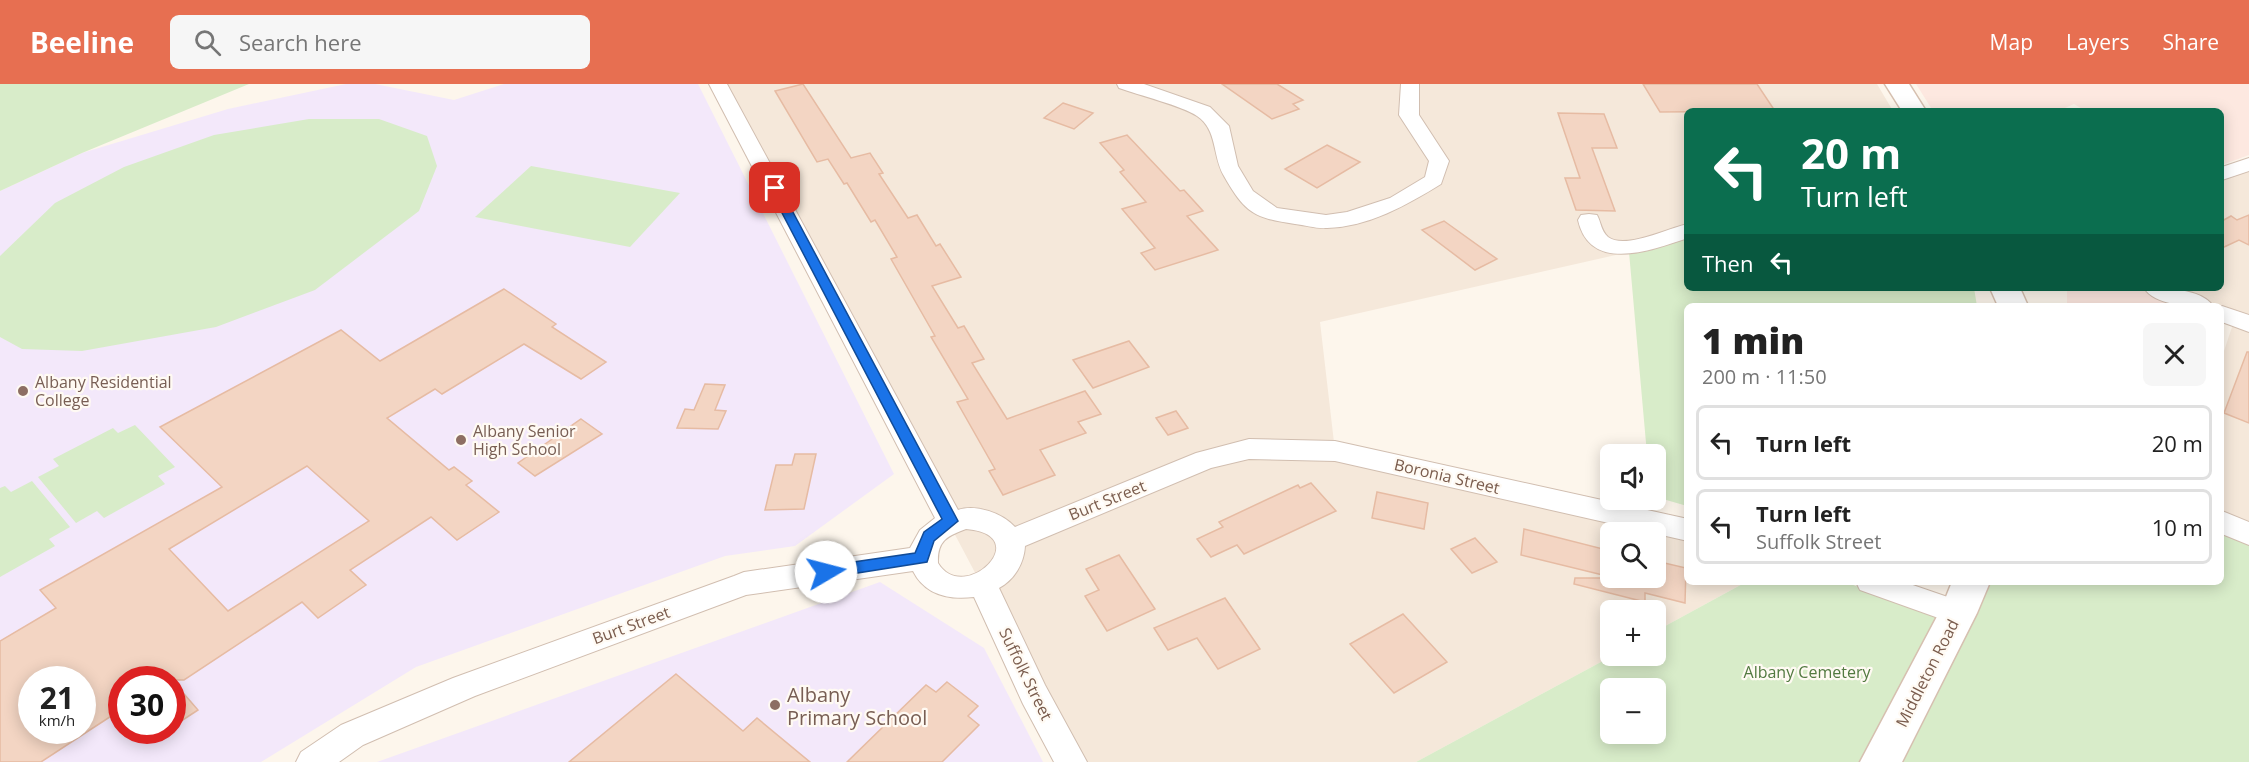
<!DOCTYPE html>
<meta charset="utf-8">
<style>
:root{--surface:#fff;--page:#f6f6f6;--text:#222;--muted:#767676;--line:#e0e0e0;--accent:#e76f51}
body{margin:0;font-family:"Open Sans",sans-serif;background:var(--page);color:var(--text);height:100vh;display:flex;flex-direction:column;font-size:22px;white-space:nowrap}
*{box-sizing:border-box;margin:0}
p{font-size:20px;color:var(--muted)}
.icon{flex:none;width:33px;height:33px;fill:none;stroke:currentColor;stroke-width:2;stroke-linecap:round;stroke-linejoin:round}
.map{position:relative;flex:1;overflow:hidden}
.sheet{position:absolute;left:1684px;top:219px;width:540px;height:282px;display:flex;flex-direction:column;background:var(--surface);border-radius:9px;box-shadow:0 3px 15px #0003}
.sheet>*{flex:none}
.hud{position:absolute;left:1684px;top:24px;width:540px;height:183px;border-radius:9px;box-shadow:0 3px 15px #0003;background:#0b6e4f;color:#fff;overflow:hidden}
.tools{position:absolute;left:1600px;top:360px;display:grid;gap:12px}
.tools a{display:grid;place-items:center;width:66px;height:66px;border-radius:9px;background:var(--surface);box-shadow:0 3px 15px #0003;font-size:30px}
.speed{position:absolute;left:18px;top:582px;display:flex;gap:12px;font-size:30px;font-weight:700;text-align:center}
.speed>*{display:grid;place-content:center;width:78px;height:78px;border-radius:50%;background:var(--surface);box-shadow:0 3px 15px #0003;line-height:1}
.speed small{font-size:15px;font-weight:400}
.speed .limit{border:9px solid #d22;background:#fff;color:#111}
.pin{position:absolute;display:grid;place-items:center;width:51px;height:51px;color:#fff;margin:-26px;border-radius:12px;box-shadow:0 3px 9px #0006}
.me{position:absolute;width:66px;margin:-33px;rotate:82deg;stroke-linejoin:round;filter:drop-shadow(0 0 4px #0008)}
.turn{display:flex;align-items:center;gap:21px;height:126px;padding:0 18px;font-size:27px}
.turn .icon{width:78px;height:78px;stroke-width:2.5}
.turn b{display:block;font-size:42px;line-height:51px}
.then{display:flex;align-items:center;height:57px;padding:0 18px;background:#0003;gap:12px;font-size:22px}
.round{display:grid;place-items:center;flex:none;width:63px;height:63px;border-radius:9px;background:var(--page)}
.head{display:flex;align-items:center;justify-content:space-between;height:102px;padding:0 18px}
h1{font-size:36px;font-weight:800;line-height:45px}
ul{padding:0;list-style:none}
li{display:flex;align-items:center;gap:18px;height:75px;margin:0 12px 9px;padding:0 6px;border:3px solid var(--line);border-radius:9px}
li div{flex:1}
li b{display:block;font-size:22px}
li em{font-style:normal}
header{display:flex;align-items:center;gap:36px;box-sizing:border-box;height:84px;padding:0 30px;background:var(--accent);color:#fff}
header strong{font-size:28px}
nav{display:flex;gap:33px;margin-inline-start:auto;font-size:21px}
.search{width:420px;height:54px;background:var(--page);display:flex;align-items:center;gap:15px;box-sizing:border-box;padding:0 21px;border-radius:9px;color:var(--muted);font-size:22px}
.map>svg:first-child{display:block}
</style>
<header>
<strong>Beeline</strong>
<div class="search"><svg class="icon" aria-label="search" viewBox="0 0 24 24"><circle cx="10" cy="10" r="6"/><path d="M15 15l6 6"/></svg>Search here</div>
<nav><a>Map</a><a>Layers</a><a>Share</a></nav>
</header>
<div class="map">
<svg width="2249" height="678" viewBox="0 0 2249 678">
<rect width="100%" height="100%" fill="#fdf6ec"/>
<g fill="#f5e8da" fill-rule="evenodd">
<path d="M 717,0 L 1877,0 L 1893,27 L 1688,27 L 1687,145 L 1629,168 L 1320,238 L 1335,367 L 1687,454 L 1688,498 L 1746,498 L 1656,547 L 1656,526 L 1611,526 L 1612,572 L 1416,678 L 1075,678 ZM 1611,448 L 1656,448 L 1656,494 L 1611,494 Z"/>
<polygon points="2249,87 2249,440 2222,427 2222,273 2237,228 2173,204 2222,204 2222,97"/>
</g>
<g fill="#fde8e0">
<polygon points="1916,0 2249,0 2249,71 2222,81 2222,27 2086,27 2074,20 2058,27 1933,27"/>
<polygon points="2067,204 2137,204 2183,222 2067,222"/>
</g>
<g fill="#f3e8fa" fill-rule="evenodd">
<path d="M 346,0 L 375,0 L 454,16 L 504,0 L 698,0 L 894,390 L 795,462 L 725,472 L 416,583 L 261,678 L 0,678 L 0,107 L 82,69 L 228,25 ZM 32,596 L 82,596 L 82,646 L 32,646 ZM 122,596 L 172,596 L 172,646 L 122,646 Z"/>
<polygon points="880,498 984,564 1043,678 377,678"/>
</g>
<g fill="#d8ecc9" fill-rule="evenodd">
<polygon points="0,0 249,0 82,69 0,107"/>
<polygon points="309,35 379,35 427,52 437,82 419,127 315,206 216,243 82,267 22,265 0,253 0,172 55,119 124,83 214,51"/>
<polygon points="531,82 680,109 630,163 475,133"/>
<polygon points="1687,150 1688,204 1974,204 1977,222 1688,222 1687,422 1656,413 1656,370 1647,370 1629,168"/>
<polygon points="135,341 175,383 158,392 165,400 104,434 97,427 76,439 38,393 59,382 53,375 113,344 118,349"/>
<polygon points="32,397 70,443 49,455 55,462 0,493 0,404 5,402 11,408"/>
<path d="M 2222,446 L 2249,459 L 2249,678 L 1416,678 L 1612,572 L 1656,572 L 1656,547 L 1746,498 L 1845,498 L 1968,543 L 1987,498 L 2222,498 ZM 1611,604 L 1656,604 L 1656,650 L 1611,650 Z"/>
</g>
<g fill="#f3d5c3" stroke="#e6bba3" stroke-width="1.5" fill-rule="evenodd">
<polygon points="803,0 851,74 870,69 883,89 879,90 908,134 917,131 936,162 940,160 961,193 932,202 958,244 964,242 984,275 972,279 1007,335 1085,307 1101,330 1078,338 1086,349 1040,366 1055,391 1003,411 989,387 995,385 957,318 968,315 931,253 935,252 891,175 897,173 875,136 871,138 847,99 844,100 828,75 817,78 775,7"/>
<polygon points="1222,0 1277,0 1303,16 1293,20 1299,25 1272,35"/>
<polygon points="1643,0 1757,0 1775,27 1660,28"/>
<polygon points="1063,19 1093,29 1074,45 1044,34"/>
<polygon points="1558,29 1604,30 1617,64 1592,64 1615,127 1576,126 1565,94 1580,94"/>
<polygon points="1127,51 1180,107 1184,106 1203,127 1187,132 1218,166 1155,186 1141,169 1155,164 1122,125 1146,118 1120,88 1124,86 1100,59"/>
<polygon points="1327,61 1360,78 1317,104 1285,85"/>
<polygon points="2249,131 2249,161 2239,156 2222,164 2222,137 2231,132 2237,136"/>
<polygon points="1444,137 1497,175 1475,186 1422,146"/>
<path d="M 504,205 L 556,240 L 552,243 L 606,278 L 581,295 L 524,260 L 442,310 L 435,305 L 387,334 L 449,386 L 454,383 L 472,397 L 466,401 L 499,428 L 457,456 L 431,433 L 350,486 L 366,501 L 318,534 L 302,518 L 184,596 L 122,596 L 122,625 L 41,678 L 0,678 L 0,557 L 56,524 L 40,506 L 222,403 L 160,343 L 341,246 L 380,277 ZM 307,382 L 369,437 L 228,527 L 169,465 ZM 32,596 L 82,596 L 82,646 L 32,646 Z"/>
<polygon points="1129,257 1149,283 1093,304 1073,276"/>
<polygon points="2247,268 2249,268 2249,339 2224,329"/>
<polygon points="705,300 725,301 715,326 726,327 718,345 677,344 685,325 694,326"/>
<polygon points="1176,327 1188,344 1168,351 1156,334"/>
<polygon points="581,335 602,350 535,392 518,379"/>
<polygon points="795,370 816,370 804,425 765,426 776,381 792,381"/>
<polygon points="1311,399 1336,427 1244,470 1237,461 1211,473 1197,455 1223,443 1219,438 1298,401 1300,404"/>
<polygon points="1377,408 1428,419 1424,445 1372,434"/>
<polygon points="1524,445 1611,467 1611,493 1521,471"/>
<polygon points="1475,454 1497,478 1472,489 1451,465"/>
<polygon points="1119,471 1155,525 1107,547 1085,512 1099,506 1086,485"/>
<polygon points="1656,477 1686,484 1685,519 1645,509 1645,518 1574,500 1575,494 1656,494"/>
<polygon points="1225,514 1260,565 1218,585 1197,554 1168,566 1154,544"/>
<polygon points="1403,530 1447,578 1394,609 1350,560"/>
<polygon points="676,590 743,647 757,634 810,678 569,678"/>
<polygon points="172,596 198,626 172,643"/>
<polygon points="947,598 978,622 968,632 979,641 942,678 847,678 926,601 936,608"/>
</g>
<g fill="none" stroke-linecap="round" stroke-linejoin="round">
<g stroke="#d1beb0" stroke-width="2">
<g id="street">
<path d="M 709,0 L 727,0 L 958,426 C 976,420 1002,429 1015,443 L 1196,369 L 1249,355 L 1335,357 L 1688,435 L 1688,457 L 1335,377 L 1249,375 L 1211,384 L 1025,462 C 1024,480 1014,496 999,504 L 1045,601 L 1087,678 L 1054,678 L 1023,620 L 974,513 C 949,516 925,511 913,487 L 746,511 L 475,612 L 363,661 L 339,678 L 296,678 L 301,668 L 341,641 L 453,594 L 734,492 L 744,488 L 910,464 L 920,446 L 935,434 ZM 966,445 C 1037,451 964,522 938,479 C 937,457 947,452 966,445 Z"/>
<path d="M 1117,0 L 1144,0 L 1210,23 L 1229,42 L 1238,82 L 1253,107 L 1277,124 L 1326,131 L 1347,128 L 1390,114 L 1425,93 L 1429,77 L 1399,31 L 1401,0 L 1419,0 L 1419,31 L 1449,77 L 1441,100 C 1407,121 1368,143 1327,144 C 1317,145 1305,141 1295,140 C 1254,134 1245,129 1224,92 C 1212,72 1218,46 1197,32 C 1183,22 1138,11 1119,4 Z"/>
<polygon points="2249,74 2249,87 2222,96 2222,83"/>
<path d="M 1589,130 L 1597,131 C 1601,138 1601,147 1608,153 C 1625,166 1668,144 1688,140 L 1688,154 C 1652,166 1590,190 1578,136 L 1581,131 Z"/>
<path d="M 2144,204 C 2163,204 2201,204 2213,222 C 2193,222 2156,223 2144,204 Z"/>
<polygon points="2222,222 2249,231 2249,248 2222,238"/>
<polygon points="2222,427 2249,438 2249,461 2222,450"/>
<polygon points="1856,498 1904,498 1968,520 1973,529 1968,538 1958,541 1860,506"/>
</g>
</g>
<g stroke="#d6c0b0" stroke-width="3">
<g id="secondary">
<polygon points="1885,0 1909,0 1926,27 1902,27"/>
<polygon points="1990,204 2020,204 2028,222 1998,222"/>
<polygon points="1952,498 1990,498 1977,529 1902,678 1860,678 1941,525"/>
</g>
</g>
<use href="#street" fill="#fff" fill-rule="evenodd"/>
<use href="#secondary" fill="#fff" fill-rule="evenodd"/>
</g>
<polygon fill="#1a73e8" stroke="#114b97" stroke-width="1.5" points="775,100 780,104 958,437 934,457 927,478 826,494 821,492 818,488 821,483 826,482 915,469 924,448 942,435 769,104"/>
<g fill="#8d6e63" stroke="#fffaf3" stroke-width="2">
<circle cx="23" cy="307" r="6"/>
<circle cx="461" cy="356" r="6"/>
<circle cx="775" cy="621" r="6"/>
</g>
<g text-anchor="middle" dominant-baseline="central" stroke-width="4.5" stroke-linejoin="round" paint-order="stroke">
<g font-size="16" fill="#785e54" stroke="#fffaf3" text-anchor="start">
<text x="35" y="298">Albany Residential<tspan x="35" dy="18">College</tspan></text>
<text x="473" y="347">Albany Senior<tspan x="473" dy="18">High School</tspan></text>
</g>
<g font-size="16" fill="#7a5c4d" stroke="#fffaf3">
<text transform="translate(1447 392) rotate(13)">Boronia Street</text>
<text transform="translate(1107 416) rotate(-22)">Burt Street</text>
<text transform="translate(631 541) rotate(-20)">Burt Street</text>
<text transform="translate(1927 589) rotate(-63)">Middleton Road</text>
<text transform="translate(1026 590) rotate(64)">Suffolk Street</text>
</g>
<g font-size="16" fill="#537a41" stroke="#fffaf3">
<text x="1807" y="588">Albany Cemetery</text>
</g>
<g font-size="20" fill="#785e54" stroke="#fffaf3" text-anchor="start">
<text x="787" y="610">Albany<tspan x="787" dy="23">Primary School</tspan></text>
</g>
</g>
</svg>
<div class="tools">
<a><svg class="icon" aria-label="sound" viewBox="0 0 24 24"><path d="M4 9h4l5-4v14l-5-4H4zM17 9q2 3 0 6"/></svg></a>
<a><svg class="icon" aria-label="search" viewBox="0 0 24 24"><circle cx="10" cy="10" r="6"/><path d="M15 15l6 6"/></svg></a>
<a>+</a>
<a>−</a>
</div>
<div class="speed"><div>21<small>km/h</small></div><div class="limit">30</div></div>
<div class="pin" style="left:775px;top:104px;background:#d93025"><svg class="icon" aria-label="arrive" viewBox="0 0 24 24"><path d="M6 21V4h12l-3 4 3 4H6"/></svg></div>
<svg class="me" style="left:826px;top:488px" viewBox="-20 -20 40 40"><circle r="19" fill="#fff"/><path d="M0-13L10 11 0 6-10 11z" fill="#1a73e8"/></svg>
<div class="hud">
<div class="turn"><svg class="icon" aria-label="left" viewBox="0 0 24 24"><path d="M17 20v-9H6M10 6l-5 5 5 5"/></svg><div><b>20 m</b>Turn left</div></div>
<div class="then">Then<svg class="icon" aria-label="left" viewBox="0 0 24 24"><path d="M17 20v-9H6M10 6l-5 5 5 5"/></svg></div>
</div>
<section class="sheet">
<div class="head"><div><h1>1 min</h1><p>200 m · 11:50</p></div><a class="round"><svg class="icon" aria-label="close" viewBox="0 0 24 24"><path d="M6 6l12 12M18 6L6 18"/></svg></a></div>
<ul>
<li><svg class="icon" aria-label="left" viewBox="0 0 24 24"><path d="M17 20v-9H6M10 6l-5 5 5 5"/></svg><div><b>Turn left</b></div><em>20 m</em></li>
<li><svg class="icon" aria-label="left" viewBox="0 0 24 24"><path d="M17 20v-9H6M10 6l-5 5 5 5"/></svg><div><b>Turn left</b><p>Suffolk Street</p></div><em>10 m</em></li>
</ul>
</section>
</div>
